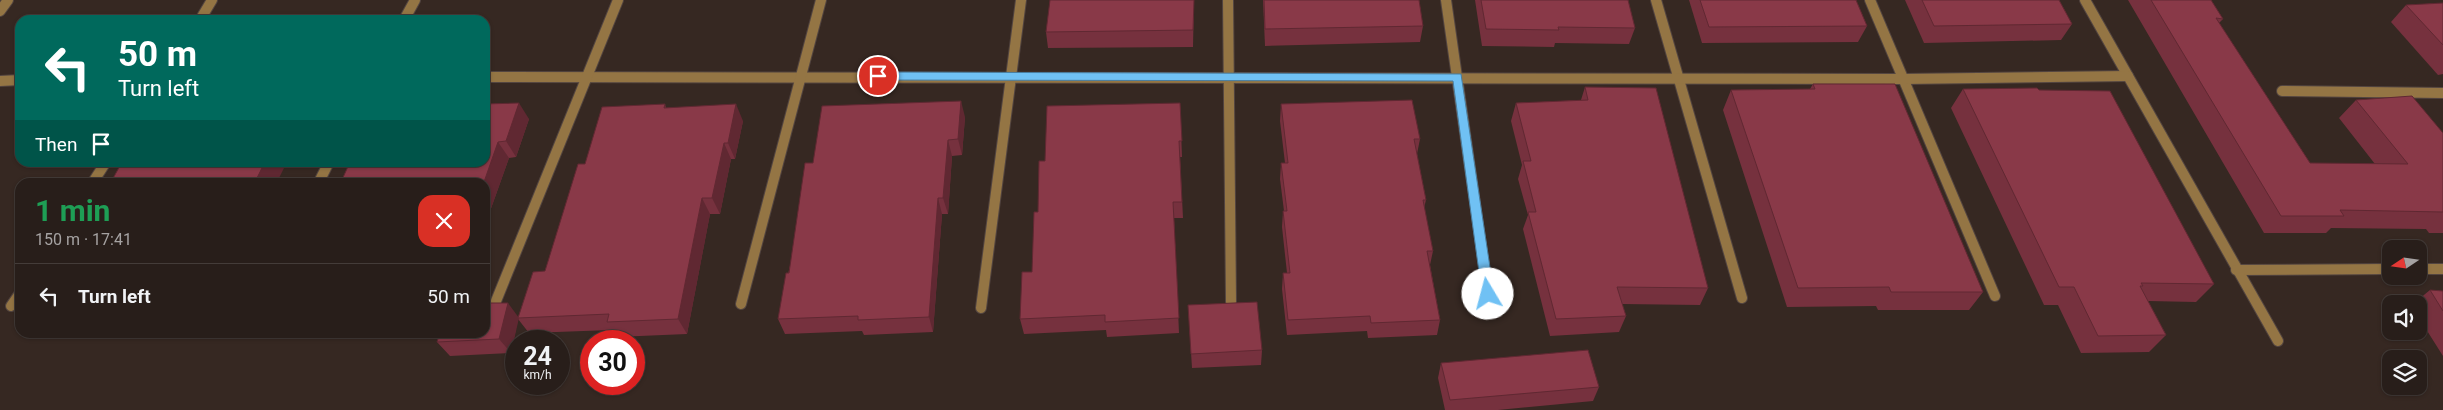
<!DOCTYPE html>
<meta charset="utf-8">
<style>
:root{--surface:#281e1a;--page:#342b27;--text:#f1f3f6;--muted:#a5a2a2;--line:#443c39}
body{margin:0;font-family:Roboto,sans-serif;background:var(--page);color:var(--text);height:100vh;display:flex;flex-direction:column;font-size:19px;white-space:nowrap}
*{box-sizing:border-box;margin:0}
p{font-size:16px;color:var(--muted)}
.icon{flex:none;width:28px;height:28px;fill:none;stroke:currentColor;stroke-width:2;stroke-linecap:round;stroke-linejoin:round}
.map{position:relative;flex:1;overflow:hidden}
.details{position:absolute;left:15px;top:178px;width:475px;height:160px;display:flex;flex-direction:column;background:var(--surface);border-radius:15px;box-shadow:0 1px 4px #0004,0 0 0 1px var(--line)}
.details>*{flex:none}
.top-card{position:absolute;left:15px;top:15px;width:475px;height:152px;border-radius:15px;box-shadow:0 1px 4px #0004,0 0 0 1px var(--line);background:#00695c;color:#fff;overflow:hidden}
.needle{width:32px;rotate:257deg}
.tools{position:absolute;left:2382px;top:240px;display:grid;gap:10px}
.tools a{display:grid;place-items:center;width:45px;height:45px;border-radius:10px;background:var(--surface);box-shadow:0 1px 4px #0004,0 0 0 1px var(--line);font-size:25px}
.speed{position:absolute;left:505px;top:330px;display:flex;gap:10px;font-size:25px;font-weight:700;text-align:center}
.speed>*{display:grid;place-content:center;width:65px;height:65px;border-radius:50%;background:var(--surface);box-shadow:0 1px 4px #0004,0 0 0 1px var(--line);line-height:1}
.speed small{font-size:12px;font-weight:400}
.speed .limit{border:8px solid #d22;background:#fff;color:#111}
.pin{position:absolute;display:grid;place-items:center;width:42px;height:42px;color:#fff;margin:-21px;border:2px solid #fff;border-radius:50%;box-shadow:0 1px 5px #0007}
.me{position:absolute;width:55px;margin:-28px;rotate:352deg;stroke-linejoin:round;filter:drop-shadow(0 0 4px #0008)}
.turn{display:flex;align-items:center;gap:18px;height:105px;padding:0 20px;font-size:22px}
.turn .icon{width:65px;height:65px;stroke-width:2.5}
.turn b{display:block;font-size:35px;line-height:42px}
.then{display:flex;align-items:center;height:48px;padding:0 20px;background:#0003;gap:10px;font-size:19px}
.round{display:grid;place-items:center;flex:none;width:52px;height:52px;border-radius:15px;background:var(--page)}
.overview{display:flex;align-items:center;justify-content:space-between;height:85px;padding:0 20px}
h1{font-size:30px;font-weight:700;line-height:38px;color:#1e9e55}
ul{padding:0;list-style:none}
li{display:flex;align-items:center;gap:15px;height:65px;padding:0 20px;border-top:1px solid var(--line)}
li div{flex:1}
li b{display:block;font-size:19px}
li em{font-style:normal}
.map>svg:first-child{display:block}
</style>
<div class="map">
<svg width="2443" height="410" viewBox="0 0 2443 410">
<rect width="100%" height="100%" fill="#362822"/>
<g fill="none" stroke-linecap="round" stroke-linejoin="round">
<g stroke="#534540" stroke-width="12">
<g id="street">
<polyline points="1228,0 1231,302"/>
<polyline points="1446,0 1488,294"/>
<polyline points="1656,0 1742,298"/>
<polyline points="1870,0 1995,296"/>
<polyline points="2085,0 2278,341"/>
<polyline points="0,11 8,0"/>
<polyline points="200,20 212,0"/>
<polyline points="404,20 415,0"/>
<polyline points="485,77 1903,79 2128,76"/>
<polyline points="0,81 20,80"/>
<polyline points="2282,91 2443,93"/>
<polyline points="93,182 106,162"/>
<polyline points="319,182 329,162"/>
<polyline points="2419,269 2443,269"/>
<polyline points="2236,270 2391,269"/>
<polyline points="741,304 821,0"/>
<polyline points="11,306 20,293"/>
<polyline points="981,308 1021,0"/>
<polyline points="492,311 618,0"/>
</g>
</g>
<use href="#street" stroke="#947544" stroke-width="10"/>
</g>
<g fill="#76313e">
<polygon points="1194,0 1193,47 1048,48 1046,32"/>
<polygon points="1263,0 1419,0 1423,26 1420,42 1265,46"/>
<polygon points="1475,0 1628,0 1635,28 1629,44 1555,43 1554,47 1482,46"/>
<polygon points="1689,0 1856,0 1867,26 1858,42 1702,43"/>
<polygon points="1905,0 2059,0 2072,24 2061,40 1924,43"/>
<polygon points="2128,0 2211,0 2223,19 2219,23 2310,163 2375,164 2339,118 2356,100 2443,133 2443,233 2429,233 2426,229 2331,228 2326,233 2264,233"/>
<polygon points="2443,3 2443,74 2438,75 2391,22 2406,5"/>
<polygon points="1813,84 1983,292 1969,310 1878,310 1876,306 1787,307 1723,110 1731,90 1810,89"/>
<polygon points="1585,87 1708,288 1700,305 1622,304 1626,316 1619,332 1550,336 1523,229 1528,215 1518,179 1522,165 1511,121 1516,103 1581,100"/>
<polygon points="1963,89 2039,90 2214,284 2196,302 2148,301 2166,335 2149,352 2081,353 2058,305 2044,305 1951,108"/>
<polygon points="1180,103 1182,157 1180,157 1183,218 1174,218 1179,333 1107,337 1106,330 1024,334 1020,319 1032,272 1038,212 1045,161"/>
<polygon points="485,104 529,119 516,157 509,158 489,214 487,214 485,221"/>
<polygon points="665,104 666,108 743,121 735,159 731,159 720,214 710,214 687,334 616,337 611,330 529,333 518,319 511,353 450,356 437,342 518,317 545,271 585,164"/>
<polygon points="1281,104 1420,139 1417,154 1426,200 1424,208 1433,251 1430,265 1440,320 1437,335 1368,338 1367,331 1287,335 1282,289 1283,273 1287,273 1282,227 1283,211 1284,211 1280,179 1281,163 1285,163 1280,121"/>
<polygon points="965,117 962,155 952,156 948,214 942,214 933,332 864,335 862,331 785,334 778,319 813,163"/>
<polygon points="2430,290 2443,291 2443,356 2419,318 2419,304 2413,304"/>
<polygon points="1188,305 1262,350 1261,365 1192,368"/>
<polygon points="1441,363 1599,387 1593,401 1498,410 1445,410 1438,378"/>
</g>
<g fill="#602832">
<polygon points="961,101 965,117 962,155 958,139"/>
<polygon points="519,103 529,119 516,157 506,141"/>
<polygon points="736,104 743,121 735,159 728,143"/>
<polygon points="948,140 952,156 948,214 943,198"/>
<polygon points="498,142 509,158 489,214 485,208 485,182 484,182"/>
<polygon points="724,143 731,159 720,214 712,198"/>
<polygon points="265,162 287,162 277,182 255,182"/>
<polygon points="702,198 710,214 687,334 678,319"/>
<polygon points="938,198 942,214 933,332 929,317"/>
<polygon points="485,211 487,214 485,221"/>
<polygon points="508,303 519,318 511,353 499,339"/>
</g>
<g fill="#893948" stroke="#602832">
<polygon points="1050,0 1194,0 1193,30 1046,32"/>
<polygon points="1264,0 1419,0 1423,26 1265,29"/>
<polygon points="1481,0 1628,0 1635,28 1558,27 1559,30 1486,29"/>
<polygon points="1700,0 1856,0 1867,26 1709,27"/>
<polygon points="1922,0 2059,0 2072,24 1934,26"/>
<polygon points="2151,0 2211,0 2223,19 2216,18 2310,163 2408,164 2356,100 2412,96 2443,133 2443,212 2340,210 2344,216 2281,216"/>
<polygon points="2443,3 2443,45 2406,5"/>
<polygon points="1813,84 1895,84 1983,292 1891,292 1889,287 1798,288 1731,90 1815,89"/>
<polygon points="1585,87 1656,88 1708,288 1617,287 1626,316 1556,319 1528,212 1536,212 1523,161 1531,161 1516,103 1588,100"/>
<polygon points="2037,88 2039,90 2110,91 2214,284 2141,283 2143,286 2140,286 2166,335 2098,336 2074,287 2059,287 1963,89"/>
<polygon points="1412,100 1420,139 1414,139 1426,200 1423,200 1433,251 1427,251 1440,320 1371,323 1370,316 1288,320 1283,273 1290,273 1283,211 1287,211 1281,163 1288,163 1281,104"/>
<polygon points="961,101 958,139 948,140 943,198 938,198 929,317 858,320 858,316 778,319 786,273 789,273 805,163 813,163 822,106"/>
<polygon points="519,103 506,141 498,142 484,182 341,182 350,162 485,162 485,104"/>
<polygon points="1180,103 1182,141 1179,141 1182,202 1173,202 1179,318 1105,322 1105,315 1020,319 1022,272 1032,272 1034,212 1038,212 1039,161 1045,161 1047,106"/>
<polygon points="665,104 664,108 736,104 728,143 724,143 712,198 702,198 678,319 607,322 609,314 518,318 533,272 545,271 578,164 585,164 602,107"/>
<polygon points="122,162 265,162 255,182 111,182"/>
<polygon points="2430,290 2443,291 2443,311"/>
<polygon points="1257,302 1262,350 1191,354 1188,305"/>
<polygon points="485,303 508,303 499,339 437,342 440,332 485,332"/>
<polygon points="1588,350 1599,387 1450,400 1441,363"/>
</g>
<polygon fill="#70c1f4" stroke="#497d9f" points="878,72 1461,74 1494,294 1488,299 1482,294 1453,81 878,80 872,76"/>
</svg>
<div class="tools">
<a><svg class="needle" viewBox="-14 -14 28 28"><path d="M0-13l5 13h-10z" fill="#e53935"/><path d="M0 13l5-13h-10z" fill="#a5a2a2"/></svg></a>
<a><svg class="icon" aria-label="sound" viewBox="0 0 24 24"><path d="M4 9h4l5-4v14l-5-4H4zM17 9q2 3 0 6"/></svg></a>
<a><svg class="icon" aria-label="layers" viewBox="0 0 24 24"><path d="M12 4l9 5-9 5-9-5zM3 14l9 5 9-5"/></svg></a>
</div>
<div class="speed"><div>24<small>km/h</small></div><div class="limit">30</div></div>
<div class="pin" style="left:878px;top:76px;background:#d93025"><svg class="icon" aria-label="arrive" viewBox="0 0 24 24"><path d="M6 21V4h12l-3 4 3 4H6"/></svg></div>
<svg class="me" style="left:1488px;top:294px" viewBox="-20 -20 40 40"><circle r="19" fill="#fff"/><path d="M0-13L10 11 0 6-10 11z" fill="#70c1f4"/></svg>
<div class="top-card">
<div class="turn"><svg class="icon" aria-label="left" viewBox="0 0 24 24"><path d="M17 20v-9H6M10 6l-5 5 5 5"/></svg><div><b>50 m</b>Turn left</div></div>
<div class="then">Then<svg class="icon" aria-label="arrive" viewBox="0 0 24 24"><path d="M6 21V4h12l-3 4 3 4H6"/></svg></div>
</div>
<section class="details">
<div class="overview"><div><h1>1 min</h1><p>150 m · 17:41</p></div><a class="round" style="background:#d93025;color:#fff"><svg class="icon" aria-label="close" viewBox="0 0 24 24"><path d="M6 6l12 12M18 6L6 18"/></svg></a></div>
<ul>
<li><svg class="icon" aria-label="left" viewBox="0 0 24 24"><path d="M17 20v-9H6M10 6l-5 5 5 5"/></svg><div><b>Turn left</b></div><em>50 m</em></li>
</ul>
</section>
</div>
